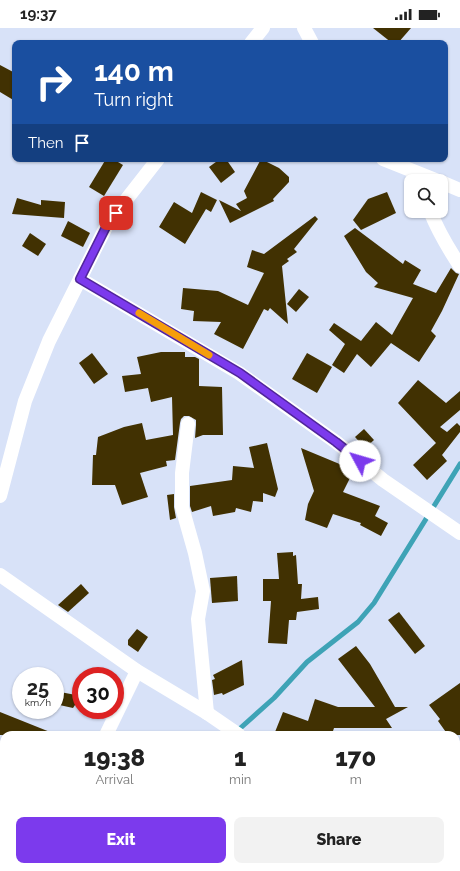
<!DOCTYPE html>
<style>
:root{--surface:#fff;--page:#f2f2f2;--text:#222;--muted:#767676;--accent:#7c3aed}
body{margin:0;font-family:Raleway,sans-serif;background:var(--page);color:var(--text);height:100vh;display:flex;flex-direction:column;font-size:15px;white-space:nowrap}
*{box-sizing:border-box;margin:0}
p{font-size:13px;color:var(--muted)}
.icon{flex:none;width:22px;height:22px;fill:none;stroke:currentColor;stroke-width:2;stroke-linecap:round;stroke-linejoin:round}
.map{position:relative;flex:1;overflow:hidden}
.panel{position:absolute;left:0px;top:703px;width:460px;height:140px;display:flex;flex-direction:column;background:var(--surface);border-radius:12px 12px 0 0;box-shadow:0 1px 3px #0004}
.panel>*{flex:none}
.hud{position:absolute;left:12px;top:12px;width:436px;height:122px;border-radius:8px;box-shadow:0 1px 3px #0004;background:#1a4fa0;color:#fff;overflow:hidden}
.buttons{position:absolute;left:404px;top:146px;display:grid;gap:8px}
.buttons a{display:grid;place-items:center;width:44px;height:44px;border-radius:8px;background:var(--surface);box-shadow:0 1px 3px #0004;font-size:20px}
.speed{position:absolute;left:12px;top:639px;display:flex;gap:8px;font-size:20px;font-weight:700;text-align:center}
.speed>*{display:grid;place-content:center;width:52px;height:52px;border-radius:50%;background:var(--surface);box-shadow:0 1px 3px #0004;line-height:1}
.speed small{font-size:10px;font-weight:400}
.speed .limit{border:6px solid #d22;background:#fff;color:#111}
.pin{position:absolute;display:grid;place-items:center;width:34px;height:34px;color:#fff;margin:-17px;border-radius:8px;box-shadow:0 2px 6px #0006}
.me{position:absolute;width:44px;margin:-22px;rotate:309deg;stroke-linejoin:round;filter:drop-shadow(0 0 3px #0008)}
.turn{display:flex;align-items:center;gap:14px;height:84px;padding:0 16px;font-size:18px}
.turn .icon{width:52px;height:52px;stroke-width:2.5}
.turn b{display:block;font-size:28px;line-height:34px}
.then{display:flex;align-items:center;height:38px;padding:0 16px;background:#0003;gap:8px;font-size:15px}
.eta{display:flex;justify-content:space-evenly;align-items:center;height:68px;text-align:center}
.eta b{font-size:24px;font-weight:800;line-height:28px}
.button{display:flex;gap:8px;margin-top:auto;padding:8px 16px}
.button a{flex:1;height:46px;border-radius:8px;background:var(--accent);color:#fff;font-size:16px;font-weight:800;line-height:46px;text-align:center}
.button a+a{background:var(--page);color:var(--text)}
.status{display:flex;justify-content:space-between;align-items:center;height:28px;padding:0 20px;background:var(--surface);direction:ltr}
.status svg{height:11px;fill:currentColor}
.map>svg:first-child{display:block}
</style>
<div class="status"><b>19:37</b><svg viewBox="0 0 49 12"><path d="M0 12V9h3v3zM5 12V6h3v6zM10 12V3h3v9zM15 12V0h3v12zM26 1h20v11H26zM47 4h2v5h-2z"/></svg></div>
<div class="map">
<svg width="460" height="843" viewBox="0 0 460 843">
<rect width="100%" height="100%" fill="#d8e2f8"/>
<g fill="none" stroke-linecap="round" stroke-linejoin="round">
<g stroke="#3ea3b6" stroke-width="5">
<polyline points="236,704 274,670 307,634 358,594 374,575 460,436"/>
<polyline points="161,843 163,839"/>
</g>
</g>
<g fill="#413102">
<polygon points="373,0 411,0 398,15 392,15"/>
<polygon points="0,37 15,45 15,73 0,64"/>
<polygon points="106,131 113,131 123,137 104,168 89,159"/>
<polygon points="220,131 226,131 235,144 221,155 209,139"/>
<polygon points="261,131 279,140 289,149 289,154 273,171 274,173 230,195 219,172 241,183 236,176 247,170 244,163"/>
<polygon points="201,164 217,172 211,184 206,181 185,216 159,199 174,174 192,185"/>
<polygon points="387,164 396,185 361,202 353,192 368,171"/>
<polygon points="17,170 41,177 41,172 65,174 64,190 12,186"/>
<polygon points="315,188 318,191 294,221 297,224 287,231 289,233 282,238 288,296 270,280 268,283 264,281 243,321 214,306 221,294 193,293 194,283 181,281 183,260 218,263 248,277 264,245 247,239 252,222 264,226"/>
<polygon points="68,193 90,205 83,219 61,208"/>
<polygon points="355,200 403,236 405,232 421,242 413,256 436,265 451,240 456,245 459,246 442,283 431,303 436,308 419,334 391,315 371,339 357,326 344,345 332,337 345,316 329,302 334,295 361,313 376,294 392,307 413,270 374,259 378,255 366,244 344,208"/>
<polygon points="30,205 46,216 38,228 22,218"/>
<polygon points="299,261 309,269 296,284 287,276"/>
<polygon points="161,324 185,324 185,329 195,329 199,331 199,358 222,359 223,407 203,407 195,410 196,397 196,392 189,388 184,388 181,391 180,395 175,432 166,433 167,438 140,445 148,469 122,477 115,457 92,457 93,427 96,427 98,409 124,399 142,395 146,412 173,407 172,369 151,374 148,360 125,364 122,348 141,346 137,329"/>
<polygon points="92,325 108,346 94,356 79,335"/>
<polygon points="307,325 332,339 317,365 292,351"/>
<polygon points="418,352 446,375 460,363 460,382 440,399 447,404 457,395 460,398 460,404 442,427 447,433 427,452 413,437 436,415 398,375"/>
<polygon points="364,401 374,412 365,420 355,409"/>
<polygon points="267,415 278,461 275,469 263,465 263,474 253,473 251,484 236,480 235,484 213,488 211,478 192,484 190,478 190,458 232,452 233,438 254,440 249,419"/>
<polygon points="301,420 354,442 343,464 380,478 375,488 388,495 381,508 360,497 361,495 333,486 327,500 305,492 308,476 314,463"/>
<polygon points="174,466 174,479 176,490 170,492 167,467"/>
<polygon points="293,524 293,528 296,527 298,556 302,556 301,571 318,569 319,581 297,584 296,592 289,592 287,616 268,615 271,573 263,573 263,551 279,551 277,525"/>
<polygon points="237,548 238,573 212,575 210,550"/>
<polygon points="81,556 89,565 68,584 58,577"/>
<polygon points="399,584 425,618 415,626 388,592"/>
<polygon points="137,601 148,609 138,624 128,617 128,612"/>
<polygon points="356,618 370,636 395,679 408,679 386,691 392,700 334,700 333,703 341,706 341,707 283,707 275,704 283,684 308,693 315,671 338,679 375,679 338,631"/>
<polygon points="242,632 244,657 223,667 222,665 214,667 212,652 215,651 213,647"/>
<polygon points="460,655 460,707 448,707 438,693 440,691 429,677"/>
<polygon points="55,663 81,668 73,680 55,676"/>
<polygon points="0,684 55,706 55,707 0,707"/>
</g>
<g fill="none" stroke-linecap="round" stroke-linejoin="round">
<g stroke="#fff" stroke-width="14">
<polyline points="304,0 312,15"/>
<polyline points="251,15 263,0"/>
<polyline points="383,131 438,153"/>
<polyline points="441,154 460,162"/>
<path d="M 430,183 C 438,203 448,220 460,238"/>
<polyline points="80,251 239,345 336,414 383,452 460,505"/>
<polyline points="188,396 182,445 182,479 195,525 203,563 198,591 207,685"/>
<polyline points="0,468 25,373 49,313 108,195 158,131"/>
<polyline points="0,547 137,643 207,685 239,707"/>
<polyline points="106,707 137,643"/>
<polyline points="456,820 460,817"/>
<polyline points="406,839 410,843"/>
<polyline points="42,843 44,839"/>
<polyline points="421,843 427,839"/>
</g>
</g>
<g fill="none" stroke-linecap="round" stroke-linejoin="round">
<g stroke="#51269a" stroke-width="10">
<polyline id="route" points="116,185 108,195 80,251 240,345 336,414 360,433"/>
</g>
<use href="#route" stroke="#7c3aed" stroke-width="7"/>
<polyline stroke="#f59e0b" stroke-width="7" points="139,285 209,327"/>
</g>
</svg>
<div class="buttons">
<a><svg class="icon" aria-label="search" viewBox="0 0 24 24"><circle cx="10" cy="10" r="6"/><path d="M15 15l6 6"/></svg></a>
</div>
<div class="speed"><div>25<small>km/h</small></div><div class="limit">30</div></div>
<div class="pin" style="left:116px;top:185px;background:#d93025"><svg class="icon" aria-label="arrive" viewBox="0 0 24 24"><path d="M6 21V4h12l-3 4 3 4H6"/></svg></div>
<svg class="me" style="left:360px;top:433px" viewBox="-20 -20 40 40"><circle r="19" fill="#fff"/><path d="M0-13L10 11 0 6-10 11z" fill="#7c3aed"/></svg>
<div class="hud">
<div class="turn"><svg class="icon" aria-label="right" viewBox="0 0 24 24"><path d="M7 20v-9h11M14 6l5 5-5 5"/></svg><div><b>140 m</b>Turn right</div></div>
<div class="then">Then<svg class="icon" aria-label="arrive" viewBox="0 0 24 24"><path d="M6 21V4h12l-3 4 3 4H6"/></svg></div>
</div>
<section class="panel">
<div class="eta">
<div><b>19:38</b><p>Arrival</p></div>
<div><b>1</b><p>min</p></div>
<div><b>170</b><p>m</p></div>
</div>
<div class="button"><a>Exit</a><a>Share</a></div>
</section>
</div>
